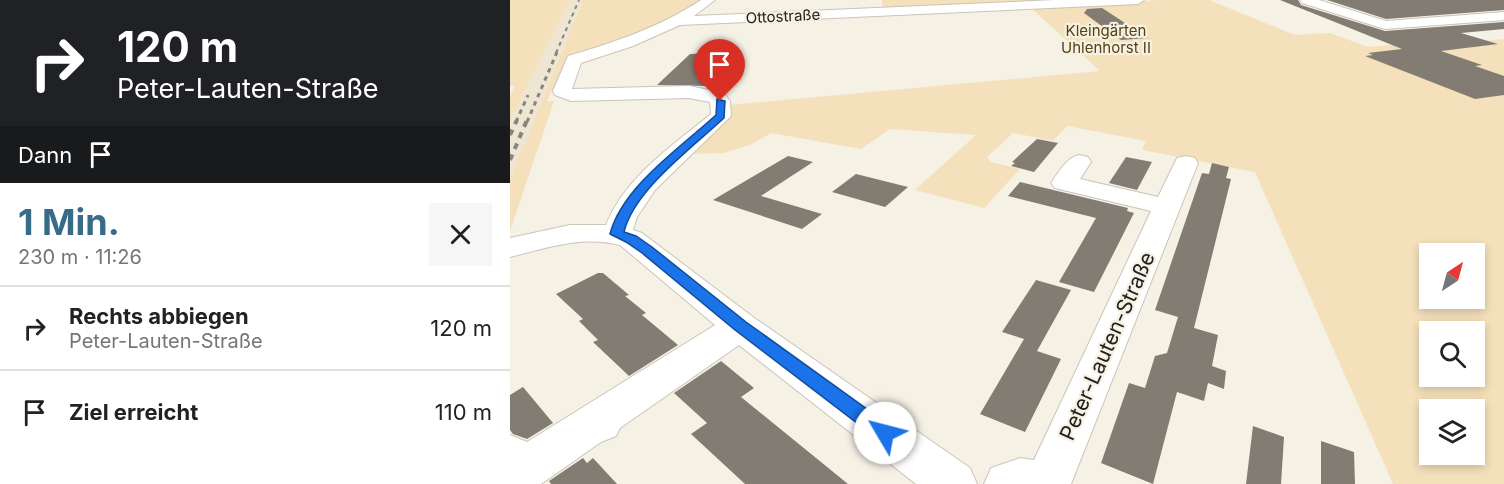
<!DOCTYPE html>
<html lang="de">
<meta charset="utf-8">
<style>
:root{--surface:#fff;--page:#f6f6f6;--text:#222;--muted:#767676;--line:#e0e0e0;--accent:#376c88}
body{margin:0;font-family:Inter,sans-serif;background:var(--page);color:var(--text);height:100vh;display:flex;flex-direction:column;font-size:22px;white-space:nowrap}
*{box-sizing:border-box;margin:0}
p{font-size:20px;color:var(--muted)}
.icon{flex:none;width:33px;height:33px;fill:none;stroke:currentColor;stroke-width:2;stroke-linecap:round;stroke-linejoin:round}
.map{position:relative;flex:1;overflow:hidden}
.sheet{display:flex;flex-direction:column;background:var(--surface);width:510px}
.sheet>*{flex:none}
.banner{background:#202124;color:#fff;overflow:hidden}
.needle{width:39px;rotate:36deg}
.buttons{position:absolute;left:909px;top:243px;display:grid;gap:12px}
.buttons a{display:grid;place-items:center;width:66px;height:66px;border-radius:0px;background:var(--surface);box-shadow:0 3px 9px #0003;font-size:30px}
.pin{position:absolute;display:grid;place-items:center;width:51px;height:51px;color:#fff;margin:-62px -26px;border-radius:50% 50% 50% 0;rotate:-45deg;box-shadow:0 0 6px #0007}
.pin .icon{rotate:45deg}
.me{position:absolute;width:66px;margin:-33px;rotate:307deg;stroke-linejoin:round;filter:drop-shadow(0 0 4px #0008)}
.turn{display:flex;align-items:center;gap:21px;height:126px;padding:0 18px;font-size:27px}
.turn .icon{width:78px;height:78px;stroke-width:2.5}
.turn b{display:block;font-size:42px;line-height:51px}
.then{display:flex;align-items:center;height:57px;padding:0 18px;background:#0003;gap:12px;font-size:22px}
.round{display:grid;place-items:center;flex:none;width:63px;height:63px;border-radius:0px;background:var(--page)}
.head{display:flex;align-items:center;justify-content:space-between;height:102px;padding:0 18px}
h1{font-size:36px;font-weight:700;line-height:45px;color:var(--accent)}
ul{padding:0;list-style:none}
li{display:flex;align-items:center;gap:18px;height:84px;padding:0 18px;border-top:2px solid var(--line)}
li div{flex:1}
li b{display:block;font-size:22px}
li em{font-style:normal}
main{display:flex;flex:1;min-height:0}
.map>svg:first-child{display:block}
</style>
<main>
<section class="sheet">
<div class="banner">
<div class="turn"><svg class="icon" aria-label="right" viewBox="0 0 24 24"><path d="M7 20v-9h11M14 6l5 5-5 5"/></svg><div><b>120 m</b>Peter-Lauten-Straße</div></div>
<div class="then">Dann<svg class="icon" aria-label="arrive" viewBox="0 0 24 24"><path d="M6 21V4h12l-3 4 3 4H6"/></svg></div>
</div>
<div class="head"><div><h1>1 Min.</h1><p>230 m · 11:26</p></div><a class="round"><svg class="icon" aria-label="close" viewBox="0 0 24 24"><path d="M6 6l12 12M18 6L6 18"/></svg></a></div>
<ul>
<li><svg class="icon" aria-label="right" viewBox="0 0 24 24"><path d="M7 20v-9h11M14 6l5 5-5 5"/></svg><div><b>Rechts abbiegen</b><p>Peter-Lauten-Straße</p></div><em>120 m</em></li>
<li><svg class="icon" aria-label="arrive" viewBox="0 0 24 24"><path d="M6 21V4h12l-3 4 3 4H6"/></svg><div><b>Ziel erreicht</b></div><em>110 m</em></li>
</ul>
</section>
<div class="map">
<svg width="994" height="484" viewBox="0 0 994 484">
<rect width="100%" height="100%" fill="#f6f1e5"/>
<polygon fill="#efe5d3" points="60,0 73,0 0,179 0,120"/>
<g fill="#f4e0ba" fill-rule="evenodd">
<polygon points="0,0 60,0 0,120 0,96 5,86 0,86"/>
<path d="M 73,0 L 190,0 C 145,29 107,45 56,60 L 37,101 L 44,101 L 0,231 L 0,179 Z"/>
<polygon points="372,0 598,0 373,11"/>
<path d="M 652,0 L 699,0 L 785,35 L 820,33 L 858,47 L 909,42 L 921,46 L 994,39 L 994,484 L 883,484 L 745,172 L 632,150 L 636,141 L 557,126 L 543,141 L 503,133 L 477,157 L 481,162 L 510,169 L 474,208 L 405,190 L 466,135 L 380,129 L 351,149 L 261,133 L 240,145 L 214,153 L 176,154 L 219,105 L 590,71 L 519,6 ZM 920,254 L 964,254 L 964,298 L 920,298 ZM 920,332 L 964,332 L 964,376 L 920,376 ZM 920,410 L 964,410 L 964,454 L 920,454 Z"/>
</g>
<g fill="#827c72">
<polygon points="770,0 788,0 791,5 875,31 994,22 994,29 951,33 988,44 931,51 972,65 965,66 994,76 994,95 965,99 855,56 863,55 858,53 892,49"/>
<polygon points="817,0 994,0 994,10 876,19"/>
<polygon points="592,8 638,38 611,40 574,13 577,9"/>
<polygon points="213,53 206,60 222,60 198,86 147,85 180,54"/>
<polygon points="527,139 548,143 524,172 501,166 505,163 502,162"/>
<polygon points="278,156 303,162 251,196 312,214 292,229 203,200"/>
<polygon points="616,157 642,162 627,190 599,183"/>
<polygon points="702,163 719,167 716,178 721,179 684,328 708,335 702,366 716,371 714,389 698,383 694,401 667,392 643,484 591,463 619,383 635,388 645,356 657,353 668,317 645,310 692,173 699,174"/>
<polygon points="346,174 398,187 375,207 322,192"/>
<polygon points="510,182 618,208 617,211 624,213 584,292 549,282 586,218 498,196"/>
<polygon points="88,273 93,273 119,295 115,296 136,313 132,315 168,345 119,376 83,342 88,340 69,321 73,319 46,294"/>
<polygon points="526,280 561,290 527,351 551,359 515,432 470,414 514,339 492,332"/>
<polygon points="211,361 244,388 231,397 338,484 235,484 181,434 197,423 164,393"/>
<polygon points="13,387 43,423 17,439 3,434 0,430 0,395"/>
<polygon points="743,426 774,437 771,484 736,484"/>
<polygon points="811,441 844,452 845,484 811,484"/>
<polygon points="73,458 77,463 83,458 107,484 41,484 39,481"/>
</g>
<g fill="none" stroke-linecap="round" stroke-linejoin="round">
<g stroke="#cac4b9" stroke-width="2">
<g id="minor">
<path d="M 191,0 L 205,0 L 184,16 L 546,0 L 634,0 L 628,4 L 170,25 L 123,46 L 71,63 L 62,89 L 179,86 L 214,93 L 220,101 L 221,116 L 145,190 L 127,217 L 123,230 L 132,233 L 243,317 L 460,468 L 467,484 L 406,484 L 229,345 L 110,428 L 106,436 L 91,442 L 31,484 L 0,484 L 0,435 L 17,442 L 205,325 L 110,245 C 73,235 36,248 0,257 L 0,238 L 60,225 L 96,225 C 115,177 162,146 201,114 L 200,102 L 179,98 L 61,101 L 45,95 L 43,91 L 58,56 C 105,42 150,27 191,0 Z"/>
<polygon points="790,0 809,0 876,21 994,12 994,20 875,29 792,3"/>
<path d="M 569,155 L 578,157 L 581,162 L 570,179 L 648,197 L 667,158 L 676,156 L 685,158 L 688,163 L 561,484 L 474,484 L 481,468 L 510,458 L 524,460 L 641,211 L 545,188 L 541,183 C 549,172 556,158 569,155 Z"/>
</g>
</g>
<use href="#minor" fill="#fff" fill-rule="evenodd"/>
<polyline stroke="#89857d" stroke-width="2" stroke-dasharray="4 4" stroke-linecap="butt" points="46,53 69,0"/>
<g stroke="#89857d" stroke-width="3" stroke-dasharray="4.5 4.5" stroke-linecap="butt">
<polyline points="6,122 18,95"/>
<polyline points="17,122 47,52"/>
</g>
<g stroke="#89857d" stroke-width="4" stroke-dasharray="6 6" stroke-linecap="butt">
<polyline points="0,135 7,120"/>
<polyline points="0,160 17,120"/>
</g>
</g>
<path fill="#1a73e8" stroke="#114b97" stroke-width="1.5" d="M 207,99 L 215,101 L 214,118 C 183,147 124,190 114,232 L 126,236 L 142,247 L 236,322 L 382,427 L 385,433 L 382,439 L 375,442 L 368,439 L 225,330 L 132,253 L 116,242 L 100,234 C 112,187 171,147 206,115 Z"/>
<g text-anchor="middle" dominant-baseline="central" stroke-width="4.5" stroke-linejoin="round" paint-order="stroke">
<g font-size="15" fill="#23211d" stroke="#f6f1e5">
<text transform="translate(273 16) rotate(-3)">Ottostraße</text>
</g>
<g font-size="15" fill="#564110" stroke="#f6f1e5">
<text x="596" y="30">Kleingärten<tspan x="596" dy="17">Uhlenhorst II</tspan></text>
</g>
<g font-size="21" fill="#23211d" stroke="#f6f1e5">
<text transform="translate(597 346) rotate(-66)">Peter-Lauten-Straße</text>
</g>
</g>
</svg>
<div class="buttons">
<a><svg class="needle" viewBox="-14 -14 28 28"><path d="M0-13l5 13h-10z" fill="#e53935"/><path d="M0 13l5-13h-10z" fill="#767676"/></svg></a>
<a><svg class="icon" aria-label="search" viewBox="0 0 24 24"><circle cx="10" cy="10" r="6"/><path d="M15 15l6 6"/></svg></a>
<a><svg class="icon" aria-label="layers" viewBox="0 0 24 24"><path d="M12 4l9 5-9 5-9-5zM3 14l9 5 9-5"/></svg></a>
</div>
<div class="pin" style="left:210px;top:101px;background:#d93025"><svg class="icon" aria-label="arrive" viewBox="0 0 24 24"><path d="M6 21V4h12l-3 4 3 4H6"/></svg></div>
<svg class="me" style="left:375px;top:433px" viewBox="-20 -20 40 40"><circle r="19" fill="#fff"/><path d="M0-13L10 11 0 6-10 11z" fill="#1a73e8"/></svg>
</div>
</main>
